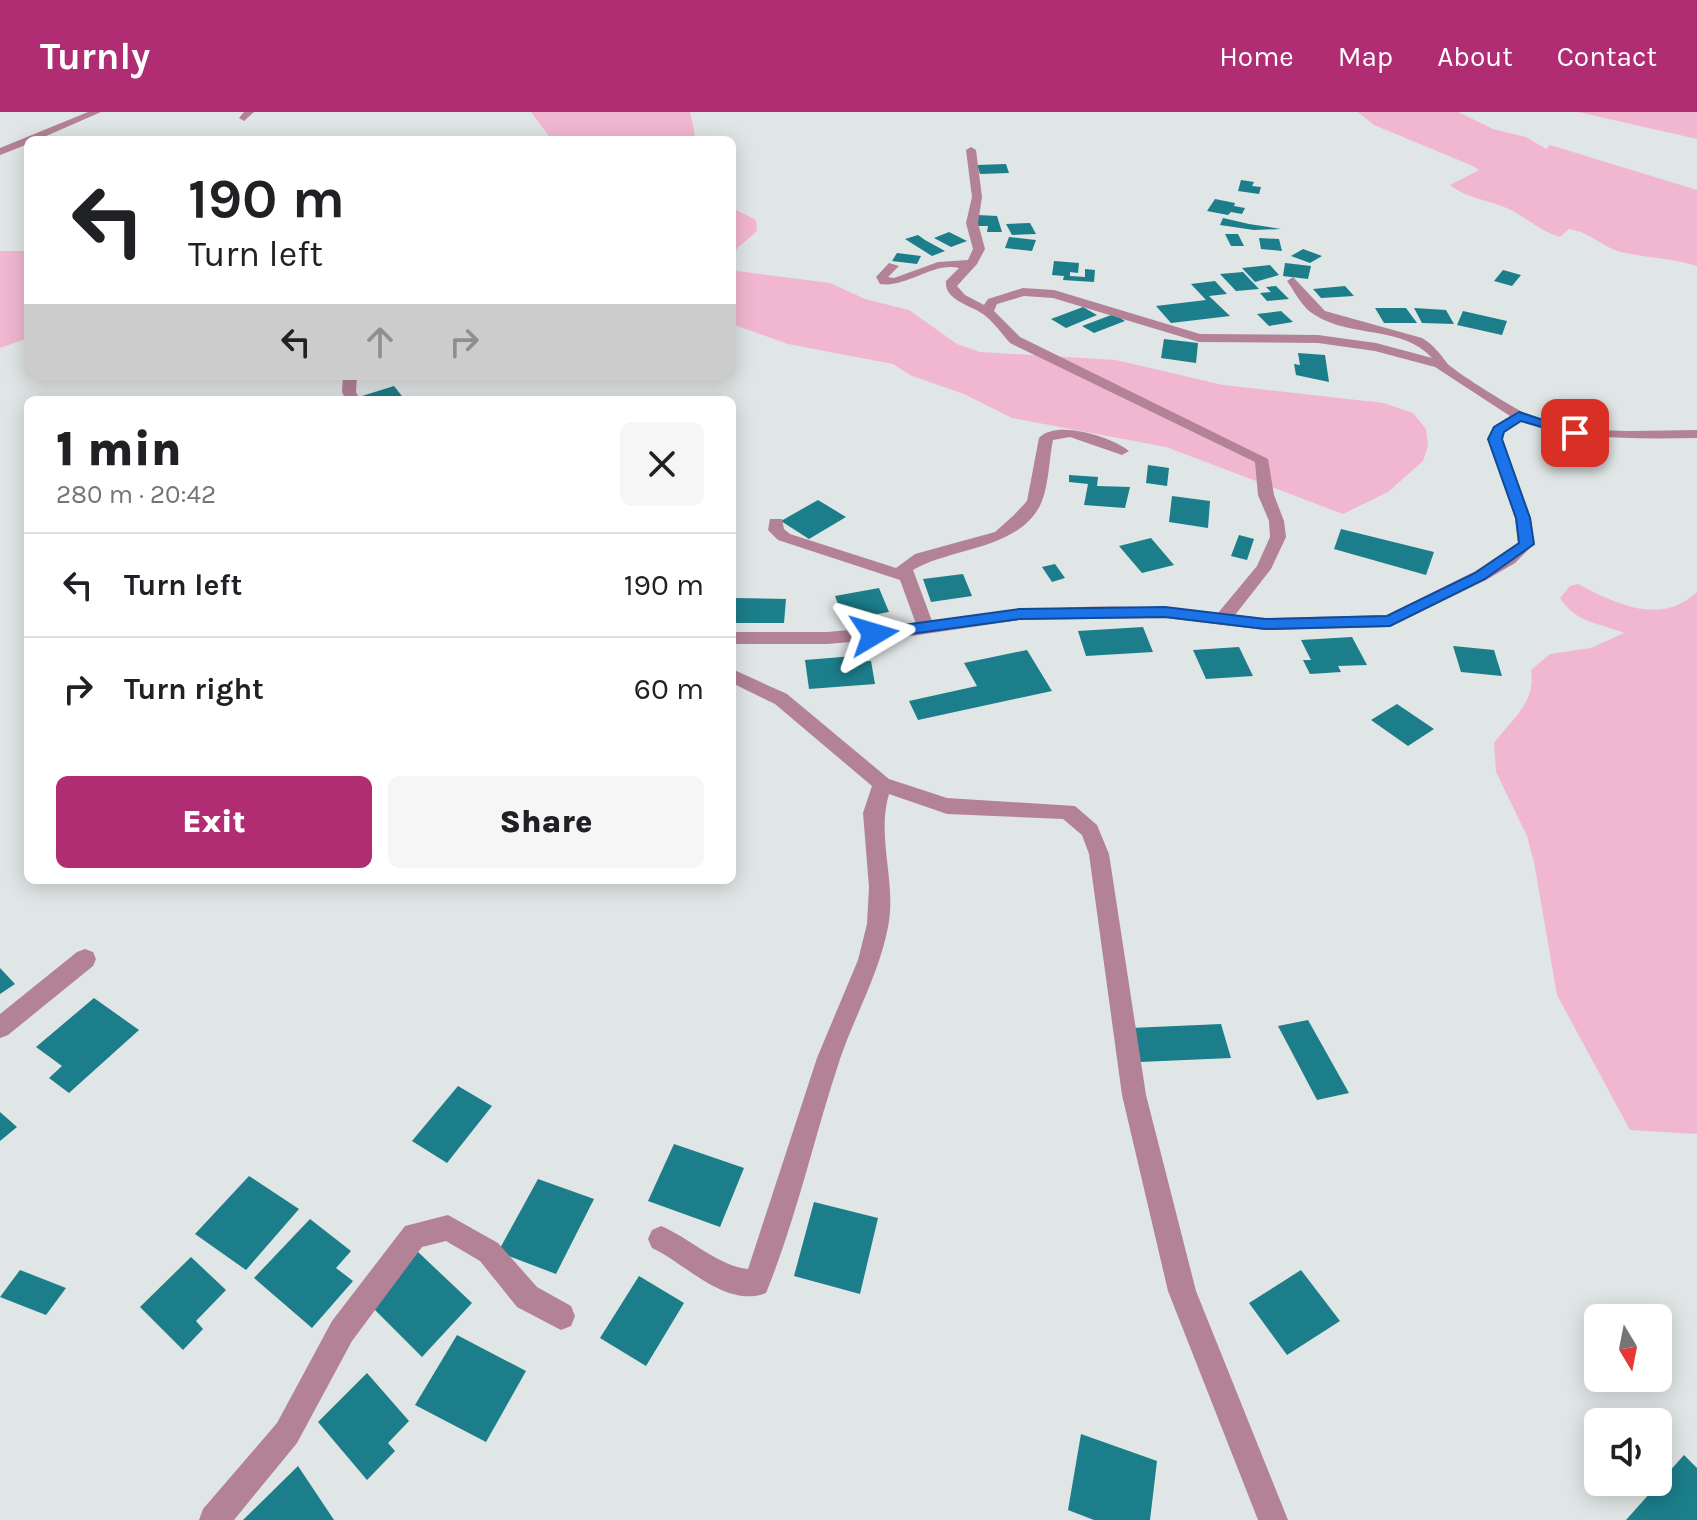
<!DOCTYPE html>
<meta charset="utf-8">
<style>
:root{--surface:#fff;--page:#f6f6f6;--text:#202124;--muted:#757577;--line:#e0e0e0;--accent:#b02c73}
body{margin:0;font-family:Karla,sans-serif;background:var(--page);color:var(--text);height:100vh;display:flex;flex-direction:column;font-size:30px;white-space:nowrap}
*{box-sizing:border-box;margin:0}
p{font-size:26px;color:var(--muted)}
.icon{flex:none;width:44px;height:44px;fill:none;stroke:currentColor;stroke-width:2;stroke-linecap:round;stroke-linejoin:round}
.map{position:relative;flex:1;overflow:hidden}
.details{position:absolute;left:24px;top:284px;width:712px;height:488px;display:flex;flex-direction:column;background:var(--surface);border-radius:12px;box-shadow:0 4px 20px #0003}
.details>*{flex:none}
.top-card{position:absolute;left:24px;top:24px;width:712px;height:244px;border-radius:12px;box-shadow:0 4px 20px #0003;background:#fff;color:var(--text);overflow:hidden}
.needle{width:52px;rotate:170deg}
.buttons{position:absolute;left:1584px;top:1192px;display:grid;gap:16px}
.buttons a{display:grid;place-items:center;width:88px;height:88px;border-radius:12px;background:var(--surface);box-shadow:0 4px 20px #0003;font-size:40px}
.pin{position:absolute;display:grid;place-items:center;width:68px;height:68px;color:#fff;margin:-34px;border-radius:16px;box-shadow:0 4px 12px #0006}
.me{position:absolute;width:88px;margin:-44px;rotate:83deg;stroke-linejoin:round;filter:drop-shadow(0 0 6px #0008)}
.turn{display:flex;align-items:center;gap:28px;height:168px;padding:0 32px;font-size:36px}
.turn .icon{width:104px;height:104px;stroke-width:2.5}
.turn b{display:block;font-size:56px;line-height:68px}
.lanes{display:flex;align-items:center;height:76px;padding:0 32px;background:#0003;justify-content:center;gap:40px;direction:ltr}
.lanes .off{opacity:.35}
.round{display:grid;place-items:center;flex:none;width:84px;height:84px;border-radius:12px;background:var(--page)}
.head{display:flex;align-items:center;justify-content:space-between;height:136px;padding:0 32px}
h1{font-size:48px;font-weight:800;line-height:60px}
.button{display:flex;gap:16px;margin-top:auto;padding:16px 32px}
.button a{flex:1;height:92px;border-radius:12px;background:var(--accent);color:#fff;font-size:32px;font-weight:800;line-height:92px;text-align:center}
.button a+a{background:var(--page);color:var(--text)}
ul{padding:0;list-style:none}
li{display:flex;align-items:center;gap:24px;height:104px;padding:0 32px;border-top:2px solid var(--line)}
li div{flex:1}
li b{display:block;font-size:30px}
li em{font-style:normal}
header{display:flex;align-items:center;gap:48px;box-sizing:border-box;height:112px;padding:0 40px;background:var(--accent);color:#fff}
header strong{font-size:38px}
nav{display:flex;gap:44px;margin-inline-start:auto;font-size:28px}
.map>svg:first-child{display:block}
</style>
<header>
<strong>Turnly</strong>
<nav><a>Home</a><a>Map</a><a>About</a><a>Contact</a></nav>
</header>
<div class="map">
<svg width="1697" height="1408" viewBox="0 0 1697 1408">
<rect width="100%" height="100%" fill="#e0e5e5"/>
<g fill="#f2b7d0">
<polygon points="531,0 690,0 696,28 552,28"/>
<path d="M 1358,0 L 1458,0 L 1493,17 L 1526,25 L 1546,37 L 1550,33 L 1697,78 L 1697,154 C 1672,146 1647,146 1621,140 C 1602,135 1590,120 1569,117 L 1560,125 C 1540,119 1527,106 1509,97 C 1490,88 1468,87 1450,73 L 1479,58 L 1473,54 L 1374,13 Z"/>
<polygon points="1578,0 1697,0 1697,27"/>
<polygon points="732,96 756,108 757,119 732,141"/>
<polygon points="0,139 28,139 28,226 0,236"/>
<polygon points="732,151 737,159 830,171 865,187 909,198 957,232 980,240 1116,248 1223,273 1384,291 1413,301 1426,317 1428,334 1423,349 1388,380 1343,402 1166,335 1012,306 964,282 912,264 893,252 788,232 732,212"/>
<path d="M 1578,472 C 1616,492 1661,514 1697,480 L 1697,1022 L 1630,1018 L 1557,883 L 1534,750 L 1527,724 L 1496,660 L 1494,631 C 1512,607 1536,591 1531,558 L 1550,542 L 1591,536 L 1624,521 C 1598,510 1577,512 1560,486 L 1570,474 Z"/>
</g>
<g fill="#1b7e8a">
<polygon points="1006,52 1009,61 980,62 977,53"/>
<polygon points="1241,68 1254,70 1252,74 1261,75 1259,82 1238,79"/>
<polygon points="1215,87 1235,91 1234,94 1245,96 1242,102 1231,100 1228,103 1207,99"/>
<polygon points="978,103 997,104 1002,120 987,120 988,114 977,114"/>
<polygon points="1223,106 1249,112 1281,117 1254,118 1220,113"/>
<polygon points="1030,111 1036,122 1012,123 1006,112"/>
<polygon points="949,120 967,129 951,135 934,126"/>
<polygon points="1225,122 1238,122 1244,134 1231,134"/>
<polygon points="918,123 925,128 945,139 932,144 905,127"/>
<polygon points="1009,125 1036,128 1032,139 1005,136"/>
<polygon points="1259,126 1279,127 1282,139 1261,137"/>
<polygon points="1303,137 1322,144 1310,151 1291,144"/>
<polygon points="897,141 921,144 917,152 892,149"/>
<polygon points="1054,149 1079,151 1078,161 1070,160 1070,164 1085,165 1085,157 1095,158 1094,170 1063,168 1064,164 1052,163"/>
<polygon points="1285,151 1311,154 1308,167 1283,164"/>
<polygon points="1270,153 1279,163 1255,170 1242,156"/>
<polygon points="1503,158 1521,163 1512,174 1494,169"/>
<polygon points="1243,160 1259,177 1236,179 1220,162"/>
<polygon points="1215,169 1227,182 1209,184 1230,204 1171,211 1156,194 1206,188 1191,172"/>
<polygon points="1276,174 1289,187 1267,189 1260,181 1271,180 1266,175"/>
<polygon points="1345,174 1354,184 1321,186 1313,177"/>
<polygon points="1083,195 1097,203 1066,216 1051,207"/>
<polygon points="1375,196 1406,196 1417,211 1384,211"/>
<polygon points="1414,196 1446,198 1454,212 1422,211"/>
<polygon points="1281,199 1293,210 1269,214 1257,202"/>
<polygon points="1463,199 1507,209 1502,223 1457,213"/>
<polygon points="1114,202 1125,209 1094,221 1082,214"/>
<polygon points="1164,227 1198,231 1196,251 1161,246"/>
<polygon points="1298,241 1325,243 1329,270 1296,263 1294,252 1300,253"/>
<polygon points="394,274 405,288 365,288 362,284"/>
<polygon points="1148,353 1169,356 1167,374 1146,371"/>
<polygon points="1069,363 1098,365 1097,374 1130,375 1125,396 1084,393 1088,372 1069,370"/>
<polygon points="1172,384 1210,389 1208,416 1169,410"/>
<polygon points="818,388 846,405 809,427 781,409"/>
<polygon points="1341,417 1434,440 1426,463 1334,437"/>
<polygon points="1239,423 1254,427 1247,448 1231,444"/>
<polygon points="1151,426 1174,453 1142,461 1119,434"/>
<polygon points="1055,452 1065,466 1052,470 1042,455"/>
<polygon points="963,462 972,484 931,490 923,467"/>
<polygon points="879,476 889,500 844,508 835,484"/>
<polygon points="733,486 786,487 784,511 732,511"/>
<polygon points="1143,515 1153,540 1086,544 1078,519"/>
<polygon points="1352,525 1367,553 1338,554 1341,560 1310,562 1303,548 1311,548 1301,528"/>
<polygon points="1453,534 1494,538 1502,564 1461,560"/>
<polygon points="1239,535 1253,564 1206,567 1193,538"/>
<polygon points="1027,538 1052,579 918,608 909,589 977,574 964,551"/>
<polygon points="854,544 855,550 871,549 875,572 809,577 805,548"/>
<polygon points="1397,592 1434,617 1408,634 1371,608"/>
<polygon points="0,856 15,872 0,882"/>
<polygon points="94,886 139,918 69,981 49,966 62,954 36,935"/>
<polygon points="1308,908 1349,981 1317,988 1278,914"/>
<polygon points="1221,912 1231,946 1139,950 1131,916"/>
<polygon points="458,974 492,994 447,1051 412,1029"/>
<polygon points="0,1000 17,1015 0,1029"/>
<polygon points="674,1032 744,1056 720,1115 648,1089"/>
<polygon points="249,1064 299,1097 246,1158 195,1122"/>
<polygon points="538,1067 594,1087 556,1162 498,1140"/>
<polygon points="814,1090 878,1106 860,1182 794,1164"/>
<polygon points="310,1107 351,1139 336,1156 353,1169 312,1216 254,1166"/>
<polygon points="418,1140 472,1191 422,1245 368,1191"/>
<polygon points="191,1145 226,1178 196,1209 203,1217 183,1238 140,1195"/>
<polygon points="20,1158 66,1176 46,1203 0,1185"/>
<polygon points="1301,1158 1340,1209 1287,1243 1249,1191"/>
<polygon points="639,1164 684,1191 646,1254 600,1226"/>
<polygon points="457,1223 526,1259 486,1330 415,1293"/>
<polygon points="367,1261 409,1309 388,1331 395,1339 367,1368 318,1310"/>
<polygon points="1081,1322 1157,1349 1150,1408 1094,1408 1068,1398"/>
<polygon points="1684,1343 1697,1356 1697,1408 1626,1408"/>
<polygon points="298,1354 334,1408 243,1408"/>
</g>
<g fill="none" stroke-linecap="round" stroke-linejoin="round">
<g fill="#b38297" fill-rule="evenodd">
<polygon points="88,0 101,0 37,28 28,28 28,32 0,43 0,36"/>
<polygon points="244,0 254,0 244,9 239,6"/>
<path d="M 971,35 L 976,38 L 982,85 L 978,111 L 985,137 L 977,152 L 957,174 L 965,183 L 984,193 L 988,187 L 1023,176 L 1054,178 L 1200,222 L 1318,223 L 1376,231 L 1432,246 C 1402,213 1350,226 1315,203 C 1302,196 1295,180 1287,169 L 1293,165 L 1325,199 L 1422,226 C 1435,234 1440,242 1447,251 C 1452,258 1515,297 1525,301 C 1578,325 1641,318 1697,318 L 1697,326 C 1636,327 1579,328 1521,309 L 1504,320 L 1502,327 L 1531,406 L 1534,432 L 1515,451 L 1486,468 L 1390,515 L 1265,518 L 1165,506 L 1019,508 L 898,526 L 827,532 L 732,532 L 732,520 L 827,520 L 916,512 L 900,468 L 778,428 L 768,418 L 770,407 L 782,407 L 784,417 L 790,422 L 896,456 L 915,442 L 995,420 L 1014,403 L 1027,389 L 1039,326 C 1056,307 1112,325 1129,339 L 1122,343 L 1070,325 L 1053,328 C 1049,347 1049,371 1042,389 C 1022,438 952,435 913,458 L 932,509 C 1027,495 1122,489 1218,501 L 1257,454 L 1270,425 L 1269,409 L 1258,383 L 1255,350 L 1010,231 C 1002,222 993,209 983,202 C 970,193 944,188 946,169 L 959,156 C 932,150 908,176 880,172 L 876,165 L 889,151 L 899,154 L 888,165 L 894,166 L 938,150 L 968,148 L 973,137 L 966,111 L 972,85 L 966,38 ZM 1024,184 L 1053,186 L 1199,230 L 1318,231 L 1375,239 L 1435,255 L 1510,304 L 1493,315 L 1488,327 L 1515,406 L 1518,431 L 1474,460 L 1387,503 L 1265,506 L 1235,503 L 1271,457 L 1286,425 L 1284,409 L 1274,383 L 1268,347 L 1020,225 L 994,199 L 997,192 Z"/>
<polygon points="343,264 357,264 356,280 360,288 346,288 342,280"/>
<path d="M 732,557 L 787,582 L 889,667 L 947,686 L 1075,694 L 1097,713 L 1109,742 L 1146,983 L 1196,1179 L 1288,1408 L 1258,1408 L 1168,1179 L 1122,983 L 1089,742 L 1082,723 L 1063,707 L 947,702 L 889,682 C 876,725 897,771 888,815 C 879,862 855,903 840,947 C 814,1025 797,1105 766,1181 C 726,1197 685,1151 652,1136 L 648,1127 L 652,1118 L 661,1114 C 688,1125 720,1155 748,1157 L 817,946 L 858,848 L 867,812 L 869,775 L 863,701 L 872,674 L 775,592 L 732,571 Z"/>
<polygon points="85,837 93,840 96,847 93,854 8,923 0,926 0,902 77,840"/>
<polygon points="448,1103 498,1131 537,1175 571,1194 575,1204 571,1214 561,1218 517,1195 480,1149 446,1129 422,1135 352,1229 297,1331 234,1408 199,1408 203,1397 277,1311 332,1209 405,1114"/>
</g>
</g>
<polygon fill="#1a73e8" stroke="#114b97" stroke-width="2" points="1519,300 1582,321 1575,325 1521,309 1504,320 1502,327 1530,406 1534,432 1485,467 1390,514 1265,517 1165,505 1019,507 874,527 866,522 874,517 1019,497 1165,495 1265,507 1387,504 1475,461 1519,431 1516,406 1488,327 1494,315"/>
</svg>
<div class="buttons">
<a><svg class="needle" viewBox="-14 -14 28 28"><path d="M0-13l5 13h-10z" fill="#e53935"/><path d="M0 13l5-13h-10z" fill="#757577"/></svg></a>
<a><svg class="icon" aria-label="sound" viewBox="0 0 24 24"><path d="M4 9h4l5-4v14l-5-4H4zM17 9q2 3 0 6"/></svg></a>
</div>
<div class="pin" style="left:1575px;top:321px;background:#d93025"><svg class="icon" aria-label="arrive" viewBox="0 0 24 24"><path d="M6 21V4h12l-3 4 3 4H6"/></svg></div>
<svg class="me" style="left:874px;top:522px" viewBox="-20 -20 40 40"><path d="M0-17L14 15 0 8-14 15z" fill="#1a73e8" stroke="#fff" stroke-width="4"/></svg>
<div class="top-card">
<div class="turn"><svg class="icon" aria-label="left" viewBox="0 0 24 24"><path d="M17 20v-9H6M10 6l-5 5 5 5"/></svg><div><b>190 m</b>Turn left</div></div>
<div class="lanes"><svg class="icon" aria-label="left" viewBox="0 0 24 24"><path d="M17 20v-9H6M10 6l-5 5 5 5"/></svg><svg class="icon off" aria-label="ahead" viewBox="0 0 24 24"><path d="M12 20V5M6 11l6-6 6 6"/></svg><svg class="icon off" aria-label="right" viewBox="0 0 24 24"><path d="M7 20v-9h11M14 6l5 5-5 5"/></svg></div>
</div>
<section class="details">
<div class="head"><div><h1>1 min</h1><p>280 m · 20:42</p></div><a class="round"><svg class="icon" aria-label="close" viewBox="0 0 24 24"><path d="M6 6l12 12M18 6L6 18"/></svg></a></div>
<ul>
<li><svg class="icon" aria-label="left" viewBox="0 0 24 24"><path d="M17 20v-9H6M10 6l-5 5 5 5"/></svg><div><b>Turn left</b></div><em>190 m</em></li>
<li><svg class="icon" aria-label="right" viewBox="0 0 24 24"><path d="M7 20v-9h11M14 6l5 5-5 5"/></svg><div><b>Turn right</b></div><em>60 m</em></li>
</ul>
<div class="button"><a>Exit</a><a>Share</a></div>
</section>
</div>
